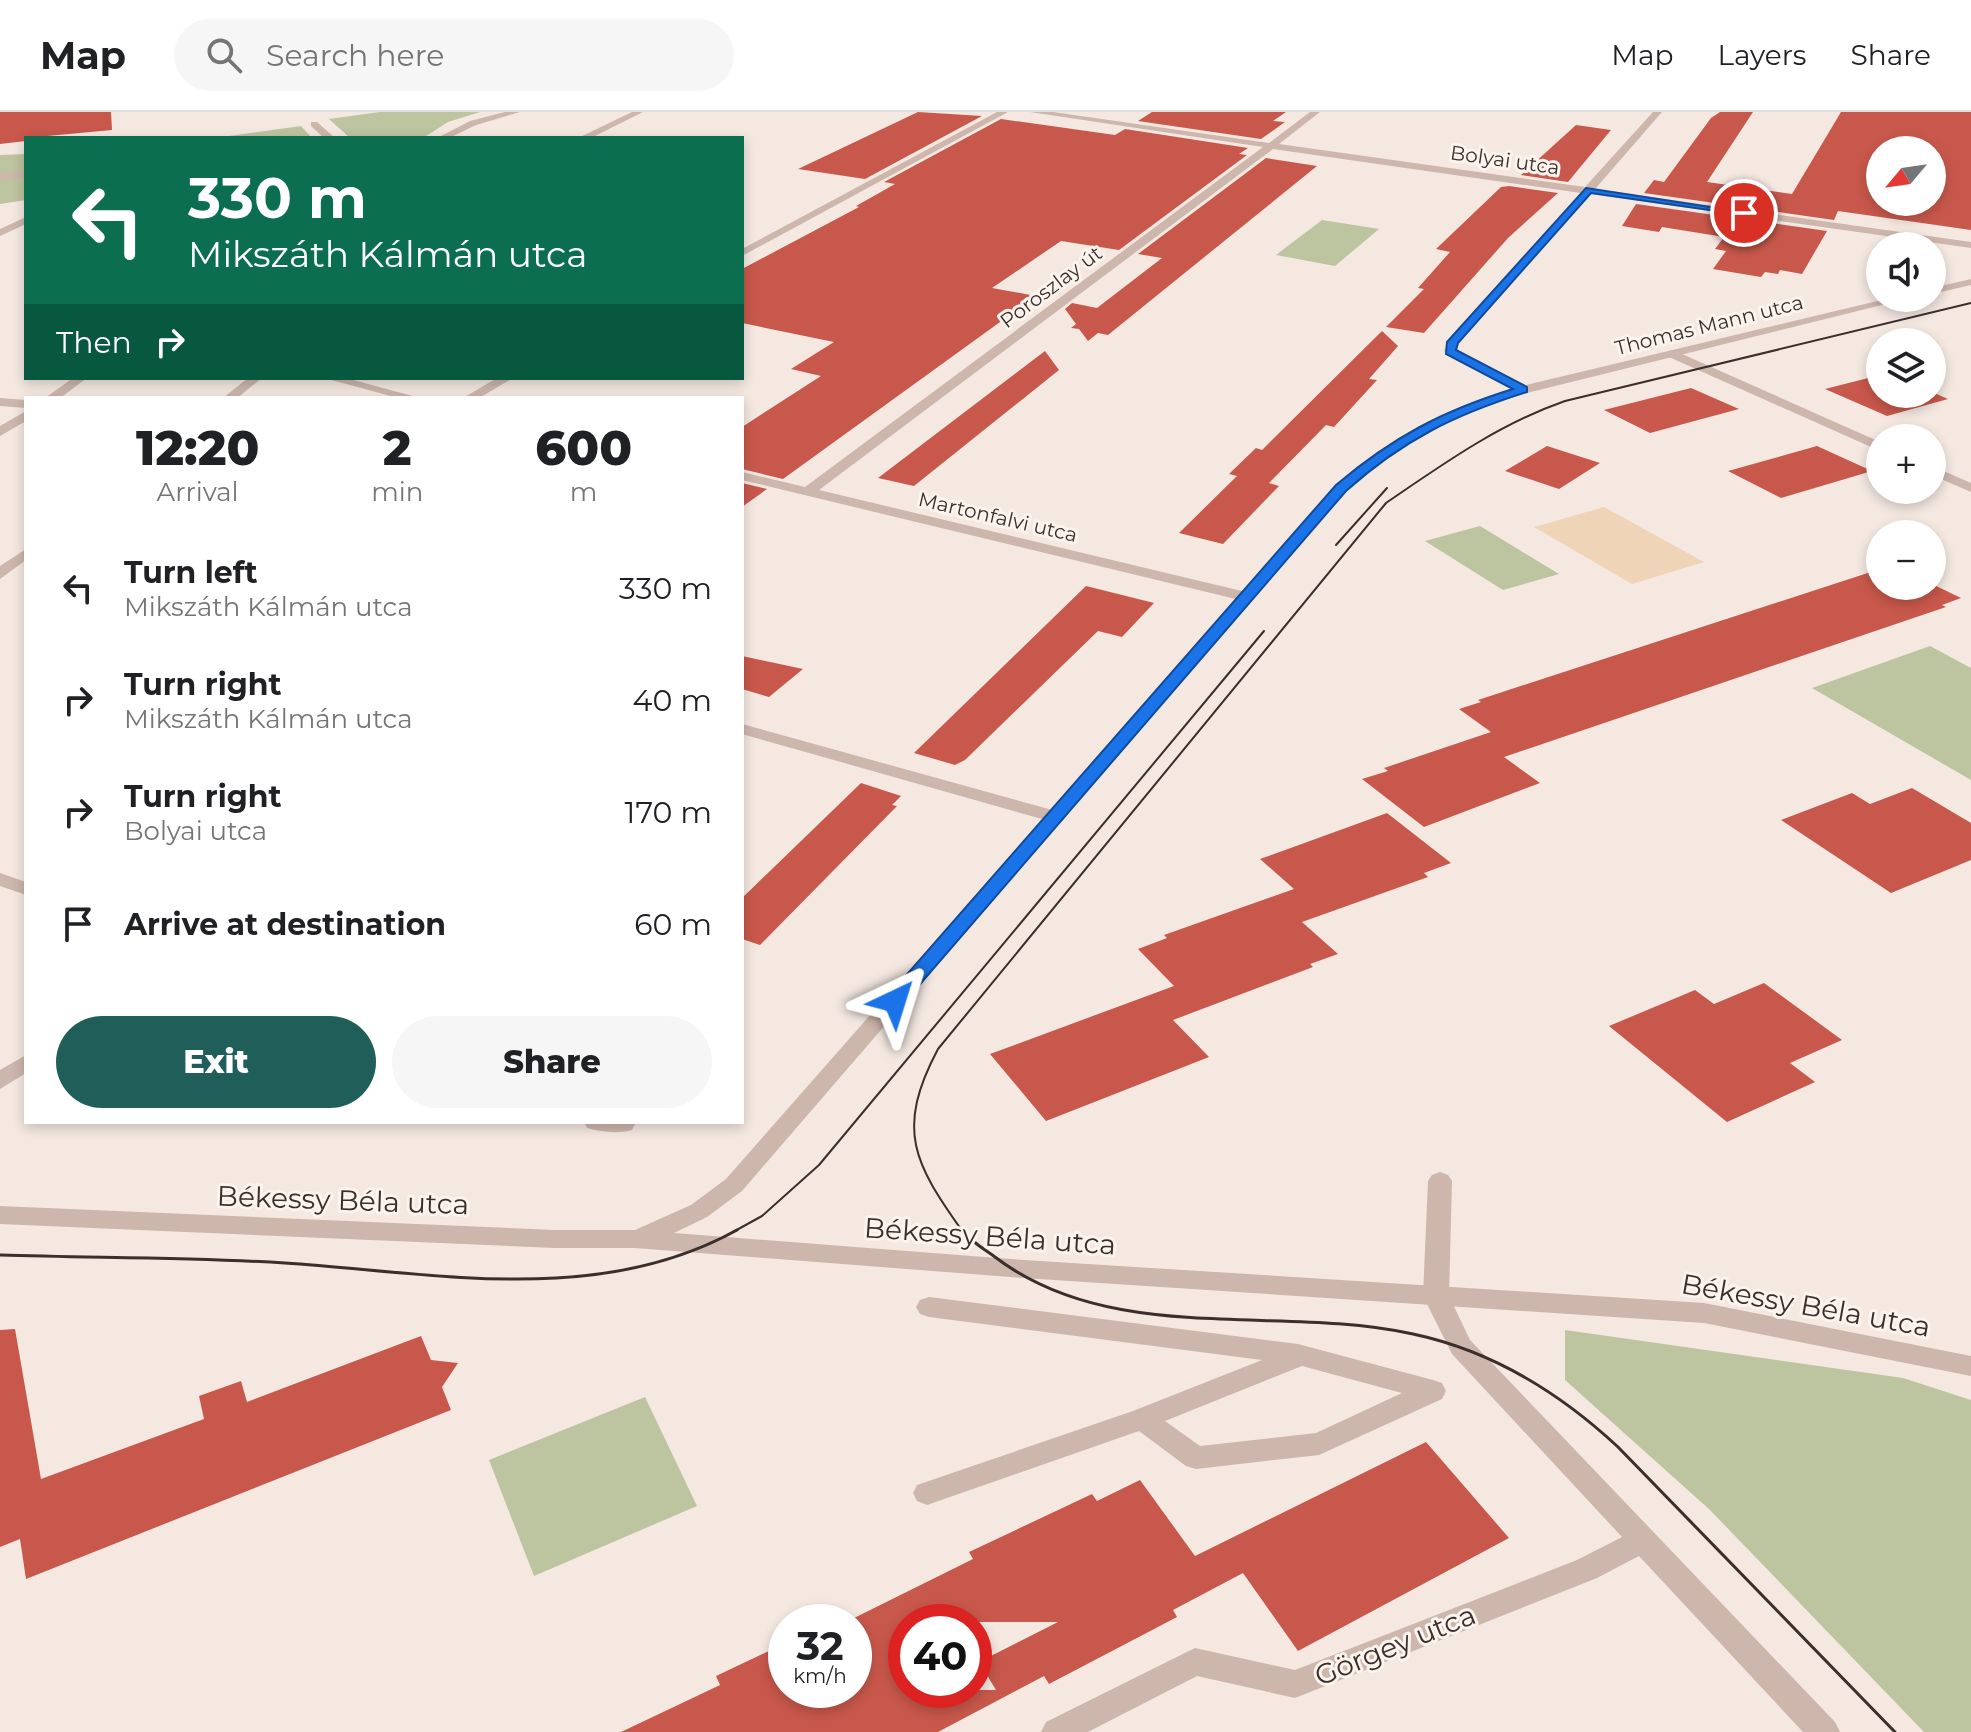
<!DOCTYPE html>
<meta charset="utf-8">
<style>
:root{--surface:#fff;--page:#f6f6f6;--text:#202124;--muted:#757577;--line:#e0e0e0;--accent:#1f5e59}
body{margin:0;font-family:Montserrat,sans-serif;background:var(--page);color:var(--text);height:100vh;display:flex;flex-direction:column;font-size:30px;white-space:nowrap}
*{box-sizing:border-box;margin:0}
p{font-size:26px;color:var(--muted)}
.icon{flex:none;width:44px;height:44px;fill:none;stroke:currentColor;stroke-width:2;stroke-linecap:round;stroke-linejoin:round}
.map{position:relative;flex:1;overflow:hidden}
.drawer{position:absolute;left:24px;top:284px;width:720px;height:728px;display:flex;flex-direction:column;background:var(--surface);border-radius:0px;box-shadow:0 4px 12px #0003}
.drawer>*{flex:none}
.hud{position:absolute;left:24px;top:24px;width:720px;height:244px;border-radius:0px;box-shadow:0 4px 12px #0003;background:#0b6e4f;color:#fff;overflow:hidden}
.needle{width:52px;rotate:241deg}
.buttons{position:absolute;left:1866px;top:24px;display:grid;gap:16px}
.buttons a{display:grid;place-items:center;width:80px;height:80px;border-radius:50%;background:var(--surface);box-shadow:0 4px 12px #0003;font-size:40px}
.speed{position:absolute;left:768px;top:1492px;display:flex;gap:16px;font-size:40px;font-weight:700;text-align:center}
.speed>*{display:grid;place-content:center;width:104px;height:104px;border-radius:50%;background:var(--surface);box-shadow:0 4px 12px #0003;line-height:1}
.speed small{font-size:20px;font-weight:400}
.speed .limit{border:12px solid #d22;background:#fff;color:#111}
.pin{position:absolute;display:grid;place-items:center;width:68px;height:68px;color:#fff;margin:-34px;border:4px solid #fff;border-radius:50%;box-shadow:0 2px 8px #0007}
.me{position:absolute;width:88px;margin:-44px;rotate:41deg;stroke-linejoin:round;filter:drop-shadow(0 0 6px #0008)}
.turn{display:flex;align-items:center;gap:28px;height:168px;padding:0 32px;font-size:36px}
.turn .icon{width:104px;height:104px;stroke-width:2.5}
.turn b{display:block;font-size:56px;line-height:68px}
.then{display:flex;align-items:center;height:76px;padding:0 32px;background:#0003;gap:16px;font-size:30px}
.eta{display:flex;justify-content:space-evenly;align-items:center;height:136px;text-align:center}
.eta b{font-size:48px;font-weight:800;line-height:56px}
.cta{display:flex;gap:16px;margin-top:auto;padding:16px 32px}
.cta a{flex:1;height:92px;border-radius:48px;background:var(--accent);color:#fff;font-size:32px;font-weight:800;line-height:92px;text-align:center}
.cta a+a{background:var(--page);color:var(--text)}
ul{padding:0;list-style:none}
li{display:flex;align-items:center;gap:24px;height:112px;padding:0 32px}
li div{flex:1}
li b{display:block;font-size:30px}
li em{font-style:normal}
header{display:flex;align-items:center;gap:48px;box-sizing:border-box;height:112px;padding:0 40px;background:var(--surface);border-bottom:2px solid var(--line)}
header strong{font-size:38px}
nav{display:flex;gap:44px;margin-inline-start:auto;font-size:28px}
.search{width:560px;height:72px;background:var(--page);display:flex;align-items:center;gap:20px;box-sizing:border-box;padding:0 28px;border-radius:44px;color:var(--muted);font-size:30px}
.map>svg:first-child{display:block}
</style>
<header>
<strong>Map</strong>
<div class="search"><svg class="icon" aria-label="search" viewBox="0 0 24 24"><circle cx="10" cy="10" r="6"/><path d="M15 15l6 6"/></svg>Search here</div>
<nav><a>Map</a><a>Layers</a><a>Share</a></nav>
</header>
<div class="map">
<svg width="1971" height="1620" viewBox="0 0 1971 1620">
<rect width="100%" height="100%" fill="#f4e8e1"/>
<g fill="#bdc4a0">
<polygon points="380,0 480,0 448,10 423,26 350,26 329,7"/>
<polygon points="301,14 312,26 214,26"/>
<polygon points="26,42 26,88 0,92 0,43"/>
<polygon points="1322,108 1379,117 1335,154 1276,143"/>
<polygon points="1480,414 1559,462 1503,478 1425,429"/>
<polygon points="1930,534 1971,556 1971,668 1812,576"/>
<polygon points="1565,1218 1903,1266 1971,1288 1971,1620 1924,1620 1710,1398 1565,1268"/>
<polygon points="645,1285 697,1394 534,1464 489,1348"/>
</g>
<polygon fill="#efd4b8" points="1604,395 1704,450 1632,472 1534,415"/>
<g fill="#c8584b" fill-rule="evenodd">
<polygon points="0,0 111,0 112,18 26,26 26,29 0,32"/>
<polygon points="918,0 982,4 865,67 798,57"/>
<polygon points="1152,0 1286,0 1273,9 1285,10 1261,27 1138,9"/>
<path d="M 1720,0 L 1753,0 L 1707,70 L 1792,82 L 1841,0 L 1971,0 L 1971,118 L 1838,99 L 1834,108 L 1644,81 L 1654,68 L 1664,70 L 1711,6 ZM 1880,38 L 1932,38 L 1932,90 L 1880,90 Z"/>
<polygon points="1001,7 1115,23 1125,17 1248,36 1239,42 1247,43 1119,138 1061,129 992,176 1036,184 783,367 742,357 742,315 821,264 791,257 834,230 742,211 742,157 859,95 856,94 895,72 884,70"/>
<polygon points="1576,13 1611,18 1568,70 1521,63"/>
<polygon points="1266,46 1317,54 1108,223 1098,221 1088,229 1079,217 1071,216 1076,212 1065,197 1072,191 1097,196 1162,146 1138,142"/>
<polygon points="1509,74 1558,81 1508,126 1424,221 1386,215 1424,177 1418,176 1450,140 1436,137 1501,75"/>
<polygon points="1636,92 1827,119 1802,162 1780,158 1778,162 1765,160 1761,165 1713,157 1726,139 1715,137 1724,125 1662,115 1659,120 1622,114"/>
<polygon points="1382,219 1398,234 1369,267 1377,268 1334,315 1326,313 1269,371 1279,374 1223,432 1179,421 1237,364 1229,362 1256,336 1262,338"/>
<polygon points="1045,239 1059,258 914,374 878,366"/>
<polygon points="1880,263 1880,282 1932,280 1948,287 1887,304 1825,277"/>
<polygon points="1691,276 1739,297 1650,321 1604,298"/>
<polygon points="1547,334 1600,351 1559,377 1505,359"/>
<polygon points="1817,334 1872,359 1781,386 1728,359"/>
<polygon points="742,371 767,377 742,395"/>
<polygon points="1880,457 1880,474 1932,472 1961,486 1942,493 1946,495 1504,645 1540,671 1424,715 1362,667 1388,659 1384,656 1491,620 1459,597 1481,590 1478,588"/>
<polygon points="1086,474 1154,491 1122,525 1098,519 965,648 955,653 914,641"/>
<polygon points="742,544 803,557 769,585 742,577"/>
<polygon points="861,671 901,684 892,693 897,694 760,833 742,827 742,786"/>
<polygon points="1912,676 1971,711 1971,748 1891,781 1781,708 1852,681 1870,692"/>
<polygon points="1387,701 1451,751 1424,761 1428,765 1302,810 1338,842 1310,852 1313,855 1173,908 1209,945 1046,1009 990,942 1174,874 1138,837 1167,826 1164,823 1294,777 1260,747"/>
<polygon points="1764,871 1842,928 1790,951 1815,970 1727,1010 1609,914 1695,878 1714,892"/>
<polygon points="15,1217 41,1367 204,1307 199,1284 241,1269 247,1290 421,1224 431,1248 458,1251 442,1275 451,1298 26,1467 20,1427 0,1435 0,1218"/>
<path d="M 1426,1330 L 1509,1426 L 1298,1539 L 1243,1461 L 1173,1498 L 1177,1505 L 1049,1572 L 1044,1564 L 938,1620 L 621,1620 L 720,1573 L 716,1564 L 786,1531 L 786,1578 L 854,1578 L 854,1510 L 846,1510 L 973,1447 L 969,1440 L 1092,1382 L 1097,1389 L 1140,1368 L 1195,1444 ZM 906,1510 L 1058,1510 L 979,1550 L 996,1578 L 906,1578 Z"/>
</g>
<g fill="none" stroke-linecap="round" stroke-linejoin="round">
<g fill="#cdb6ac" fill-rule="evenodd">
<polygon points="632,0 643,0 591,26 578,26"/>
<polygon points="997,0 1008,0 742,144 742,137"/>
<polygon points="1030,0 1053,0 1269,31 1310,0 1320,0 1279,32 1585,75 1653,0 1662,0 1595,77 1971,130 1971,136 1590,82 1459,231 1457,238 1528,275 1529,278 1523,282 1444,239 1449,227 1581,81 1273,37 819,378 1250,481 1250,487 1244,489 742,368 742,360 805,375 1263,35"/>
<polygon points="311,10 317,10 335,26 324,26 311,14"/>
<polygon points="26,59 26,65 0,68 0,62"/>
<polygon points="26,105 26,112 0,124 0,117"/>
<polygon points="1673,238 1880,330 1880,339 1669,245 1669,239"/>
<polygon points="248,266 262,266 237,286 223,286"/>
<polygon points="324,266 346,266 420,286 398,286"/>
<polygon points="497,266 513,266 479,286 463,286"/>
<polygon points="0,286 26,288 26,296 0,294"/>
<polygon points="1932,354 1971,371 1971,380 1932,363"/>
<polygon points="26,437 26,448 0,467 0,454"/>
<polygon points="742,612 1063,701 1065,705 1063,709 1049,709 742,622"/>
<polygon points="0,761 26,770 26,783 0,774"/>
<polygon points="26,943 26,961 0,977 0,958"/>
<path d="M 584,1010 L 634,1010 L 635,1012 L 632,1018 C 618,1022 601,1020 587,1016 Z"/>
<polygon points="1440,1060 1448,1063 1452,1069 1449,1184 1470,1228 1835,1610 1840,1620 1803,1620 1639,1444 1597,1466 1295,1586 1197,1564 1088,1620 1041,1620 1046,1610 1195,1536 1295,1558 1577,1448 1622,1425 1452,1242 1423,1184 1428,1069 1432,1063"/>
<path d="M 929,1185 L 1298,1232 L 1433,1268 L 1442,1271 L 1446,1279 L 1442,1287 L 1319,1343 L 1196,1357 L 1186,1354 L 1139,1319 L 927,1393 L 917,1389 L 913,1381 L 917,1373 L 1133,1299 L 1262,1248 L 929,1205 L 920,1202 L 916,1195 L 920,1188 ZM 1302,1254 L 1402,1281 L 1316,1321 L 1200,1334 L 1165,1309 Z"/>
</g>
<g fill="#cdb6ac" fill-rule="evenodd">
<polygon points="505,0 520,0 476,13 449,26 437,26 470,9"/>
<polygon points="1971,167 1971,173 1932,182 1932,176"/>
<path d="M 1890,186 L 1910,186 L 1527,281 C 1448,306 1410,326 1346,379 L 742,1079 L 707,1105 L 674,1121 L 1010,1147 L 1704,1191 L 1971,1244 L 1971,1264 L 1704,1211 L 1010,1165 L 635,1136 L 555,1136 L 0,1112 L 0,1094 L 555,1118 L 635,1118 L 691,1093 L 726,1067 L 1336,373 C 1400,320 1439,300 1518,275 Z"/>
<polygon points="73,266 87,266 60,286 45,286"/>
<polygon points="26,299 26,309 0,324 0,314"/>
</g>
<g stroke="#3b2e2b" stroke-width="2">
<polyline points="1336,433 1387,376"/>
<polyline points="733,1120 762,1104 819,1053 1264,519"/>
<path d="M 963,1120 C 914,1051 895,1018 938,937 L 1386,391 C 1443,352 1499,312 1565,289 L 1971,191"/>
</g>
<g stroke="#3b2e2b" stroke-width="3">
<path d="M 962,1118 C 970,1129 984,1137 995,1145 C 1113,1235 1278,1192 1413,1222 C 1493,1239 1559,1280 1618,1335 L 1895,1620"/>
<path d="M 0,1143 C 95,1146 190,1145 285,1151 C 437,1161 598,1195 737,1118"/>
</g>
</g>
<path fill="#1a73e8" stroke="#114b97" stroke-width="2" d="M 1586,76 L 1749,101 L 1744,103 L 1591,81 L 1458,231 L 1456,238 L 1527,275 L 1527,280 C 1454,303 1403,328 1346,379 L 902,893 L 888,893 L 885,889 L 888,884 L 1336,373 C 1393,325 1442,299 1513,277 L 1446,242 L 1447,230 Z"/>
<g text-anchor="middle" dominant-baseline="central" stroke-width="6" stroke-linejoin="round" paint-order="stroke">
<g font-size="20" fill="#3b2e2b" stroke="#fbf3ee">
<text transform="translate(1505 48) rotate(8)">Bolyai utca</text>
<text transform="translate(1051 175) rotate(-37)">Poroszlay út</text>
<text transform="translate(1709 213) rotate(-14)">Thomas Mann utca</text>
<text transform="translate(998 405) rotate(13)">Martonfalvi utca</text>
</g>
<g font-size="28" fill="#3b2e2b" stroke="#fbf3ee">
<text transform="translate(343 1088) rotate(2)">Békessy Béla utca</text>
<text transform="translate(990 1124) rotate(4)">Békessy Béla utca</text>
<text transform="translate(1806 1193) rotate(10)">Békessy Béla utca</text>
<text transform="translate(1395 1533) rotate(-22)">Görgey utca</text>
</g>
</g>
</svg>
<div class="buttons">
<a><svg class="needle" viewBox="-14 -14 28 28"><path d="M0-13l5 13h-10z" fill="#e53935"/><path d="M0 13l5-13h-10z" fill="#757577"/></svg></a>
<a><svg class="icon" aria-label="sound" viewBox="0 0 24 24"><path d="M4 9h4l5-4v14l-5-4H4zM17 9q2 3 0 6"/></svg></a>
<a><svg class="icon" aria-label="layers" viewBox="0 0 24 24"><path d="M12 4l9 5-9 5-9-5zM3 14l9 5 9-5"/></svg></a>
<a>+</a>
<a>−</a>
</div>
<div class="speed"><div>32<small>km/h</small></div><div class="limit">40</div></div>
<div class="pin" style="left:1744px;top:101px;background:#d93025"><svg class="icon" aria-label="arrive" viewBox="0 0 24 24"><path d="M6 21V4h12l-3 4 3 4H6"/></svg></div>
<svg class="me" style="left:895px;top:889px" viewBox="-20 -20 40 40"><path d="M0-17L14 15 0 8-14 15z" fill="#1a73e8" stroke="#fff" stroke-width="4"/></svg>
<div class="hud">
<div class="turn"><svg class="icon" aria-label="left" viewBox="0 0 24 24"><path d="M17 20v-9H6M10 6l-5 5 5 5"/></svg><div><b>330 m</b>Mikszáth Kálmán utca</div></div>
<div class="then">Then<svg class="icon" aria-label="right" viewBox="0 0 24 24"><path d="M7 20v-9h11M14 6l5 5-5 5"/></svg></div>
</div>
<section class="drawer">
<div class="eta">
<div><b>12:20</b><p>Arrival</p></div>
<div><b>2</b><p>min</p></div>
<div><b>600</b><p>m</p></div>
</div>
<ul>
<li><svg class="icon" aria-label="left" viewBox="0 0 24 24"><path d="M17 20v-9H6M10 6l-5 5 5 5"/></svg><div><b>Turn left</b><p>Mikszáth Kálmán utca</p></div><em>330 m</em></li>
<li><svg class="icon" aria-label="right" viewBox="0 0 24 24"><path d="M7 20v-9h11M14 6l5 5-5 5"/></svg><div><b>Turn right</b><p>Mikszáth Kálmán utca</p></div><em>40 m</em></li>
<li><svg class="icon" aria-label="right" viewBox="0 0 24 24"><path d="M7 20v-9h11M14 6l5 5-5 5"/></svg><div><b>Turn right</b><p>Bolyai utca</p></div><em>170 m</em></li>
<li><svg class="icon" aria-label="arrive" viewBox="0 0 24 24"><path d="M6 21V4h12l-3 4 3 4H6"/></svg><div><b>Arrive at destination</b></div><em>60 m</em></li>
</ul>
<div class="cta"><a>Exit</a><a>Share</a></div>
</section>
</div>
